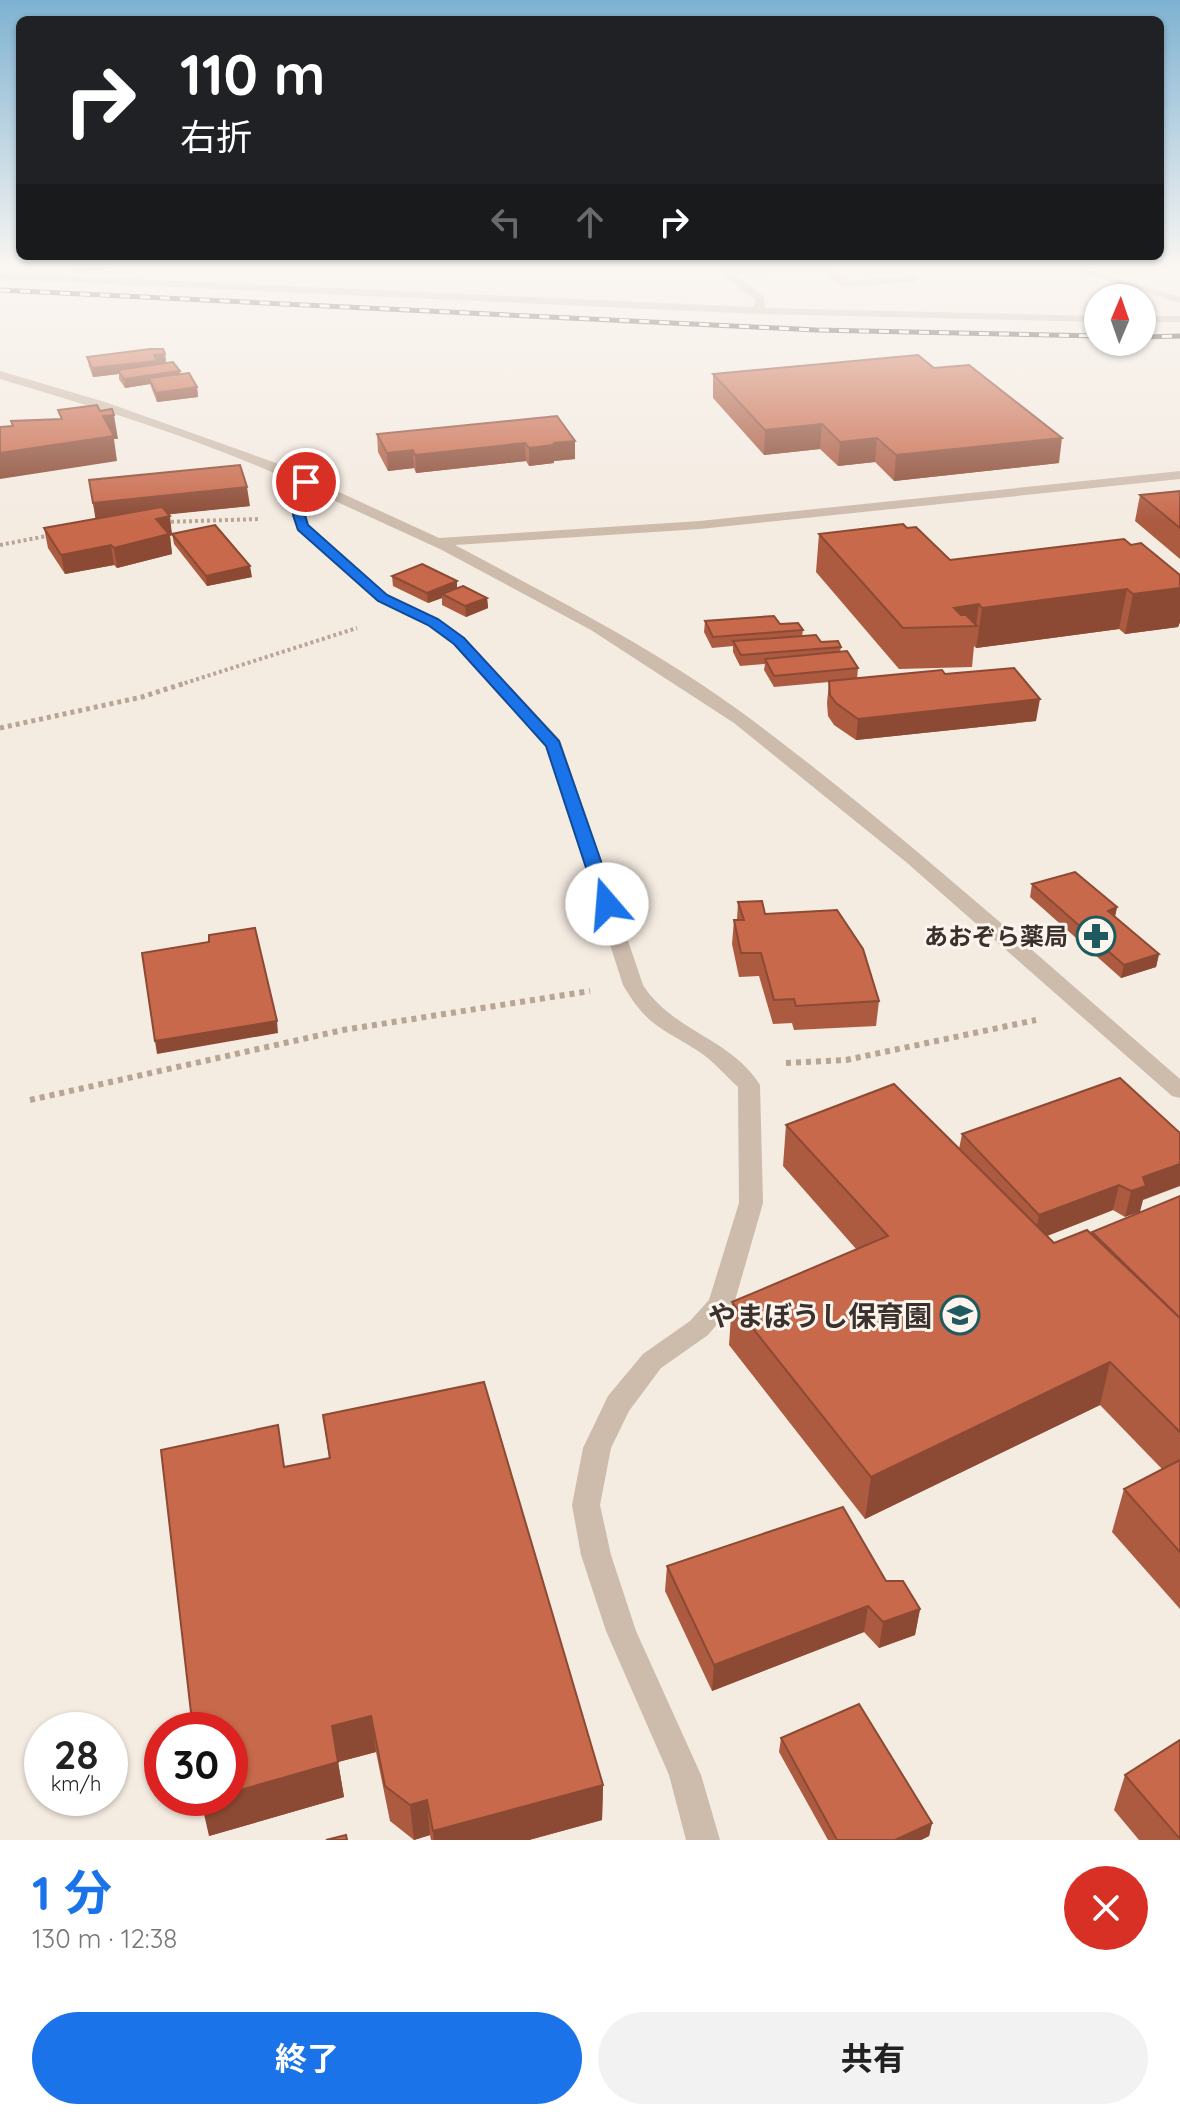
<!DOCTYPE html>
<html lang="ja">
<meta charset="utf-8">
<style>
:root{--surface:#fff;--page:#f2f2f2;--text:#222;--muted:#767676;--accent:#1a73e8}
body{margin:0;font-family:Quicksand,"Noto Sans JP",sans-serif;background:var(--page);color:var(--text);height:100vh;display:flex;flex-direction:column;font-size:30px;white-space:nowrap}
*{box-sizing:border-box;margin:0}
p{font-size:26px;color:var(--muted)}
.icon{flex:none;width:44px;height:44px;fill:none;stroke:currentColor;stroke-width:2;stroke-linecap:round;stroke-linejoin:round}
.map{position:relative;height:1840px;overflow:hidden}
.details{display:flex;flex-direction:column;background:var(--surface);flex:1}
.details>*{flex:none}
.guide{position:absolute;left:16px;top:16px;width:1148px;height:244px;border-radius:12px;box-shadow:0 2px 6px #0004;background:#202124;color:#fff;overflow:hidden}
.needle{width:52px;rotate:2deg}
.fabs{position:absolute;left:1084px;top:284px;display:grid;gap:16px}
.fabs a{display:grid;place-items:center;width:72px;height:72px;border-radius:50%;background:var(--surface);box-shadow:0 2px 6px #0004;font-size:40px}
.speed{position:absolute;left:24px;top:1712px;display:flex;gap:16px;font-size:40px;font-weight:700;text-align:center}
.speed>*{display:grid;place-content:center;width:104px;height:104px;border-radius:50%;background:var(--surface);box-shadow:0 2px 6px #0004;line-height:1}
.speed small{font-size:20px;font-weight:400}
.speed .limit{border:12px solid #d22;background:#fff;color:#111}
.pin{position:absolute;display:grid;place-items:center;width:68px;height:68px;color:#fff;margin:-34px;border:4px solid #fff;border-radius:50%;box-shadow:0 2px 8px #0007}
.me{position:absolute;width:88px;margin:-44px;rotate:342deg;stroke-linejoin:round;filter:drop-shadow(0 0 6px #0008)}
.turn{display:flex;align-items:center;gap:28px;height:168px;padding:0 32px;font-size:36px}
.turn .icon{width:104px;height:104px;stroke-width:2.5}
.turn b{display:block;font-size:56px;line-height:68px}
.lanes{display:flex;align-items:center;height:76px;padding:0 32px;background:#0003;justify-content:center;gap:40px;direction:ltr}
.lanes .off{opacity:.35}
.round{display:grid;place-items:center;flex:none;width:84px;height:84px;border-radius:42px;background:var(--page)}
.summary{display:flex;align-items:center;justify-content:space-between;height:136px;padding:0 32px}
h1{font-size:48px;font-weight:700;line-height:60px;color:var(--accent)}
.cta{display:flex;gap:16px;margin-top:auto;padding:16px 32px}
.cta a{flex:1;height:92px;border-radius:48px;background:var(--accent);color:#fff;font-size:32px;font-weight:700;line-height:92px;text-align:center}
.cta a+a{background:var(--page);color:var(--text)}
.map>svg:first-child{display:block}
</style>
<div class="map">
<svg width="1180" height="1840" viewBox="0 0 1180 1840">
<rect width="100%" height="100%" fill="#f4ebe1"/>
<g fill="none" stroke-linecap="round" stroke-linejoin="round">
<g stroke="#b9a596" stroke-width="4" stroke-dasharray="3 3" stroke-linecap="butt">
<polyline points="165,522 259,519"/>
<polyline points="0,545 52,535"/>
<polyline points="179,685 357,628"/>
</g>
<polyline stroke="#b9a596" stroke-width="5" stroke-dasharray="4 4" stroke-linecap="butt" points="0,728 142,697 185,683"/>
<g stroke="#b9a596" stroke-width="6" stroke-dasharray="5 5" stroke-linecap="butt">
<polyline points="786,1063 846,1060 1036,1020"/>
<polyline points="30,1100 343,1030 590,991"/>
</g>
<g fill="#cdbbac" fill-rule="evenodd">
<polygon points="828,265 845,281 914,276 919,279 914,282 842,287 823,271 735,274 764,297 765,308 1098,316 1098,322 759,314 0,279 0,273 754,307 755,300 718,271 718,267"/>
<polygon points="1074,266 1180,297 1180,303 1074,270"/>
<rect x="1142" y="316" width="38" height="6"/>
<path d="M 0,371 L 105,402 L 276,463 L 439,538 L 700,521 L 1180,471 L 1180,479 L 700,529 L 455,545 C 554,598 657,649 748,717 C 898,829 1038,956 1180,1079 L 1180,1098 L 1172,1096 L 906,862 L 734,723 L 591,630 L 440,549 L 311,490 L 306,515 L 309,525 L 387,595 L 438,619 L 465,638 L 560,740 L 643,985 C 672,1031 732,1039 760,1085 L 763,1203 L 734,1304 L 708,1335 L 661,1368 L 629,1411 L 611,1448 L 600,1505 L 611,1555 L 636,1631 L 701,1775 L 720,1840 L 686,1840 L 669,1775 L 606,1631 L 581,1555 L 572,1505 L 583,1448 L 608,1396 L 643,1354 L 690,1321 L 709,1300 L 739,1203 L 738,1087 C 726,1076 714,1062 701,1053 C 662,1027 649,1029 623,985 L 546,745 L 453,644 L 428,625 L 377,601 L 297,530 L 292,515 L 299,484 C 203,440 101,409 0,379 Z"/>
</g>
<g stroke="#3b302b" stroke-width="5">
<g id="rail">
<polyline points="0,290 816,330 1098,336"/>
<polyline points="1142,337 1180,336"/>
</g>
</g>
<use href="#rail" stroke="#fbf5ee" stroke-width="3" stroke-dasharray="10" stroke-linecap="butt"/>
</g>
<g fill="#ac5a40">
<polygon points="67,265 133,265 76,273"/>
<polygon points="165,354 166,363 158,364 180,371 180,374 197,387 198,397 157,402 150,384 125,388 119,379 119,374 93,377 89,366 87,357"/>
<polygon points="713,374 1059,463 894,481 875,462 838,466 820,449 764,455 713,398"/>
<polygon points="377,434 575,441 575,459 554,461 554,463 529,466 526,461 416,473 414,468 388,471 378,452"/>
<polygon points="89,480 250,506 168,514 172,535 170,536 172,554 117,568 114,565 65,574 48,548 44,528 96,519"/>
<polygon points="1180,491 1180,559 1135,521 1140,495"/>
<polygon points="907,528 950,560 1131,545 1180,575 1180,622 1178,627 1125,634 1119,629 976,648 974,646 972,667 899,669 816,572 819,534"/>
<polygon points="172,534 252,577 207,586 174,544"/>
<polygon points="392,576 457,588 487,598 488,608 466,617 442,605 442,598 428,603 393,586"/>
<polygon points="705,621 780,624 803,630 802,636 841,647 840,652 858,668 857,679 945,674 1036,721 856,740 834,725 828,716 827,703 829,682 774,687 764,670 765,664 740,666 733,652 733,646 712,648 704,632"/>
<polygon points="1032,884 1117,907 1115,917 1159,954 1156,967 1121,978 1030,897"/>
<polygon points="738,902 765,914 879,1001 876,1026 794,1030 792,1023 773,1024 759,976 739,977 732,944 734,920 737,920"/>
<polygon points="1120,1078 1143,1200 1125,1217 1113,1210 1047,1236 1054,1243 1091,1234 1092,1232 1180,1196 1180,1609 1112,1532 1124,1489 1162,1469 1100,1405 865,1519 729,1345 732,1302 857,1250 783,1166 786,1125 959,1149 962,1134"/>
<polygon points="323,1415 603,1785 602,1820 529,1840 431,1840 430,1835 414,1840 390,1821 376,1752 338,1762 344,1797 209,1836 284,1467 329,1458"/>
<polygon points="667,1566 886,1581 920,1609 915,1635 879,1648 864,1632 712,1691 665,1591"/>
<polygon points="781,1738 932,1823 929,1836 921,1840 828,1840 779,1752"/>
<polygon points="1125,1775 1180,1840 1139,1840 1114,1810"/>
</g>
<g fill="#8c4a34">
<polygon points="74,265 133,265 76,273"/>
<polygon points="165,354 166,363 158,364 158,370 118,370 119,374 93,377 92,368"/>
<polygon points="180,371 181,380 149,378 150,384 125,388 124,379"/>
<polygon points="197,387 198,397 157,402 156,393"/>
<polygon points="114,415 118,439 114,439 117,461 0,479 0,453 103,416"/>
<polygon points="822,424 820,449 764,455 765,430"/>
<polygon points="877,438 875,462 838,466 840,442"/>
<polygon points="1062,438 1059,463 894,481 896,455"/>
<polygon points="575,441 575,459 554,461 554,463 529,466 529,448 554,443"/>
<polygon points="525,443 526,461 416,473 415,455"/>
<polygon points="413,450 414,468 388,471 387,453"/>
<polygon points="247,487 250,506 96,522 93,503"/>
<polygon points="170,516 172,535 170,536 172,554 117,568 114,548 156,519"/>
<polygon points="111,545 114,565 65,574 61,555"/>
<polygon points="250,566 252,577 207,586 206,576"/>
<polygon points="457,581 457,591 442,594 442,598 428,603 427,593"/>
<polygon points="1180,588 1180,622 1178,627 1125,634 1133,594"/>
<polygon points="1127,589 1119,629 976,648 982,608"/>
<polygon points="487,598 488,608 466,617 465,606"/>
<polygon points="979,604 976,626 952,627 954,608"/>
<polygon points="1040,699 1036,721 856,740 858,719"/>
<polygon points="1117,907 1114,920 1108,911"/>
<polygon points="1159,954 1156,967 1121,978 1124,965"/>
<polygon points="277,1021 278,1033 157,1054 155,1041"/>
<polygon points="1180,1164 1180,1186 1143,1200 1140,1212 1125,1217 1131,1191 1143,1177"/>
<polygon points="1119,1185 1113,1210 1034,1241 1039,1215"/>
<polygon points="1110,1362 1100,1405 865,1519 871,1477"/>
<polygon points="868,1606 864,1632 712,1691 714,1665"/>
<polygon points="920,1609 915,1635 879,1648 883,1622"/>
<polygon points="371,1716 376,1752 338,1762 332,1726"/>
<polygon points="338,1762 344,1797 209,1836 201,1801 212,1798 230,1798 230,1793"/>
<polygon points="603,1785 602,1820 529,1840 434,1840 433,1831"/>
<polygon points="427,1800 430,1835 414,1840 410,1805"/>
<polygon points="932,1823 929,1836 921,1840 895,1840"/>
</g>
<g fill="#c8694b" stroke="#8c4a34" stroke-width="2">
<polygon points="150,349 163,349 165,354 154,355 157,361 92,368 87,357"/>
<polygon points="918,355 934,368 969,365 1062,438 896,455 877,438 840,442 822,424 765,430 713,374"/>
<polygon points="173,362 180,371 124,379 118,370"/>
<polygon points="189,373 197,387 156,393 149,378"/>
<polygon points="97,405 100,411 112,409 114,415 103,416 114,436 0,453 0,427 13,426 11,421 62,419 58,410"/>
<polygon points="557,416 575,441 554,443 553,445 529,448 525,443 415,455 413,450 387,453 377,434"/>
<polygon points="240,465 247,487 93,503 89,480"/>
<polygon points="1180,491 1180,528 1140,495"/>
<polygon points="162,507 170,516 156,519 169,534 114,548 111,545 61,555 44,528"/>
<polygon points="903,524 907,528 916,527 950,560 1124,539 1131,545 1141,543 1180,575 1180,588 1133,594 1127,589 982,608 979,604 954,608 961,615 966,615 977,626 903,628 819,534"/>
<polygon points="215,525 250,566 206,576 172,534"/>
<polygon points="422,564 457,581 427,593 392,576"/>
<polygon points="463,586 487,598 465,606 442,594"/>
<polygon points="774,616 780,624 798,623 803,630 713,637 705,621"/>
<polygon points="816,635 821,642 838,641 841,647 741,655 733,641"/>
<polygon points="847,651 858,668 774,676 765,659"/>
<polygon points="1014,668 1040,699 858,719 836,703 830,695 829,681 942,670 945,674"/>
<polygon points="1075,872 1117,907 1108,911 1159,954 1124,965 1032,884"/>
<polygon points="762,901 765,914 837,910 863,949 879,1001 796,1006 794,999 774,1000 761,953 741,953 734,920 744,920 738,902"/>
<polygon points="255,928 277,1021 155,1041 142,953 209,942 209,935"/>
<polygon points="1120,1078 1180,1133 1180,1164 1143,1177 1146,1186 1131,1191 1119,1185 1039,1215 962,1134"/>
<polygon points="894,1084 1054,1243 1087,1230 1180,1318 1180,1432 1110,1362 871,1477 732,1302 888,1236 786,1125"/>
<polygon points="1180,1196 1180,1318 1092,1232"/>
<polygon points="484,1382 603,1785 433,1831 427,1800 410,1805 385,1786 371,1716 332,1726 338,1762 230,1793 230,1730 193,1730 161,1450 278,1425 284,1467 330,1458 323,1415"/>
<polygon points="1180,1460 1180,1552 1124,1489"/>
<polygon points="843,1507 886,1581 903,1581 920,1609 883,1622 868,1606 714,1665 667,1566"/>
<polygon points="859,1704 932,1823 895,1840 837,1840 781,1738"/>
<polygon points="1180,1740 1180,1839 1125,1775"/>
<polygon points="346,1835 347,1840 326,1840"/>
</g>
<linearGradient id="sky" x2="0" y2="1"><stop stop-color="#7eb2d2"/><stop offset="0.51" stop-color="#faf6f2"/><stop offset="1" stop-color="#faf6f2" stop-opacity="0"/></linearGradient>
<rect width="1180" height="523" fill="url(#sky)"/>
<polygon fill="#1a73e8" stroke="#114b97" stroke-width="2" points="306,478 312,482 305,515 308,525 387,595 438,619 464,638 559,741 616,904 613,908 607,910 598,904 546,746 454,644 428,625 378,601 298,530 293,515 300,482"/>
<defs>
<g id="pharmacy-ring" transform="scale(2)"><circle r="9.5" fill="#fbf5ee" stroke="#1f5a5e" stroke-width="1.5"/><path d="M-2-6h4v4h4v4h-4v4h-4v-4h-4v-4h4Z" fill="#1f5a5e"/></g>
<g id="school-ring" transform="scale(2)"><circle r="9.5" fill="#fbf5ee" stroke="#1f5a5e" stroke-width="1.5"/><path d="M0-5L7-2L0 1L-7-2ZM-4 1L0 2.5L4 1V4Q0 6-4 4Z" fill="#1f5a5e"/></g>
</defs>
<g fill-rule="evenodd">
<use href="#pharmacy-ring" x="1096" y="936"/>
<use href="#school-ring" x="960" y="1315"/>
</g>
<g text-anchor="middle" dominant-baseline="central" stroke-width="6" stroke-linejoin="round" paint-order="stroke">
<g font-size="24" font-weight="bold" fill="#3b302b" stroke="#fbf5ee" text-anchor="end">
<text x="1068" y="936">あおぞら薬局</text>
</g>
<g font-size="28" font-weight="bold" fill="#3b302b" stroke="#fbf5ee" text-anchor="end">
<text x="932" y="1315">やまぼうし保育園</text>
</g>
</g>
</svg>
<div class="fabs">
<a><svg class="needle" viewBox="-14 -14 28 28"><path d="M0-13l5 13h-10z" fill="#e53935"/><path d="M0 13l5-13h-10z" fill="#767676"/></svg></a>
</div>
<div class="speed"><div>28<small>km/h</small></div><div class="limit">30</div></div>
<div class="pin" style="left:306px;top:482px;background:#d93025"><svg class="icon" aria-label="arrive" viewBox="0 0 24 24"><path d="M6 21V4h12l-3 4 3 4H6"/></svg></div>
<svg class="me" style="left:607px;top:904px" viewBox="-20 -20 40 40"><circle r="19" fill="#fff"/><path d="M0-13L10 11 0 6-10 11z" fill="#1a73e8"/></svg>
<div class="guide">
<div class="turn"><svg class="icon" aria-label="right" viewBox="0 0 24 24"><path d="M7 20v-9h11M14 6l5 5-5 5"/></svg><div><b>110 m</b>右折</div></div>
<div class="lanes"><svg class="icon off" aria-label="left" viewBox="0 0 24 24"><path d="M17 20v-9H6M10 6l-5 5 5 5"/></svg><svg class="icon off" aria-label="ahead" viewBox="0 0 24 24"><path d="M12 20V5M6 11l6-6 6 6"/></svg><svg class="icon" aria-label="right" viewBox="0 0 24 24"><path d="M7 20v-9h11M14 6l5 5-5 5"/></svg></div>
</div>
</div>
<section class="details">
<div class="summary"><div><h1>1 分</h1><p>130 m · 12:38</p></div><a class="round" style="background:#d93025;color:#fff"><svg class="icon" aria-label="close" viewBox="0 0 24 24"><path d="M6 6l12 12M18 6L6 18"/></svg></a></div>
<div class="cta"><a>終了</a><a>共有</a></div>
</section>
